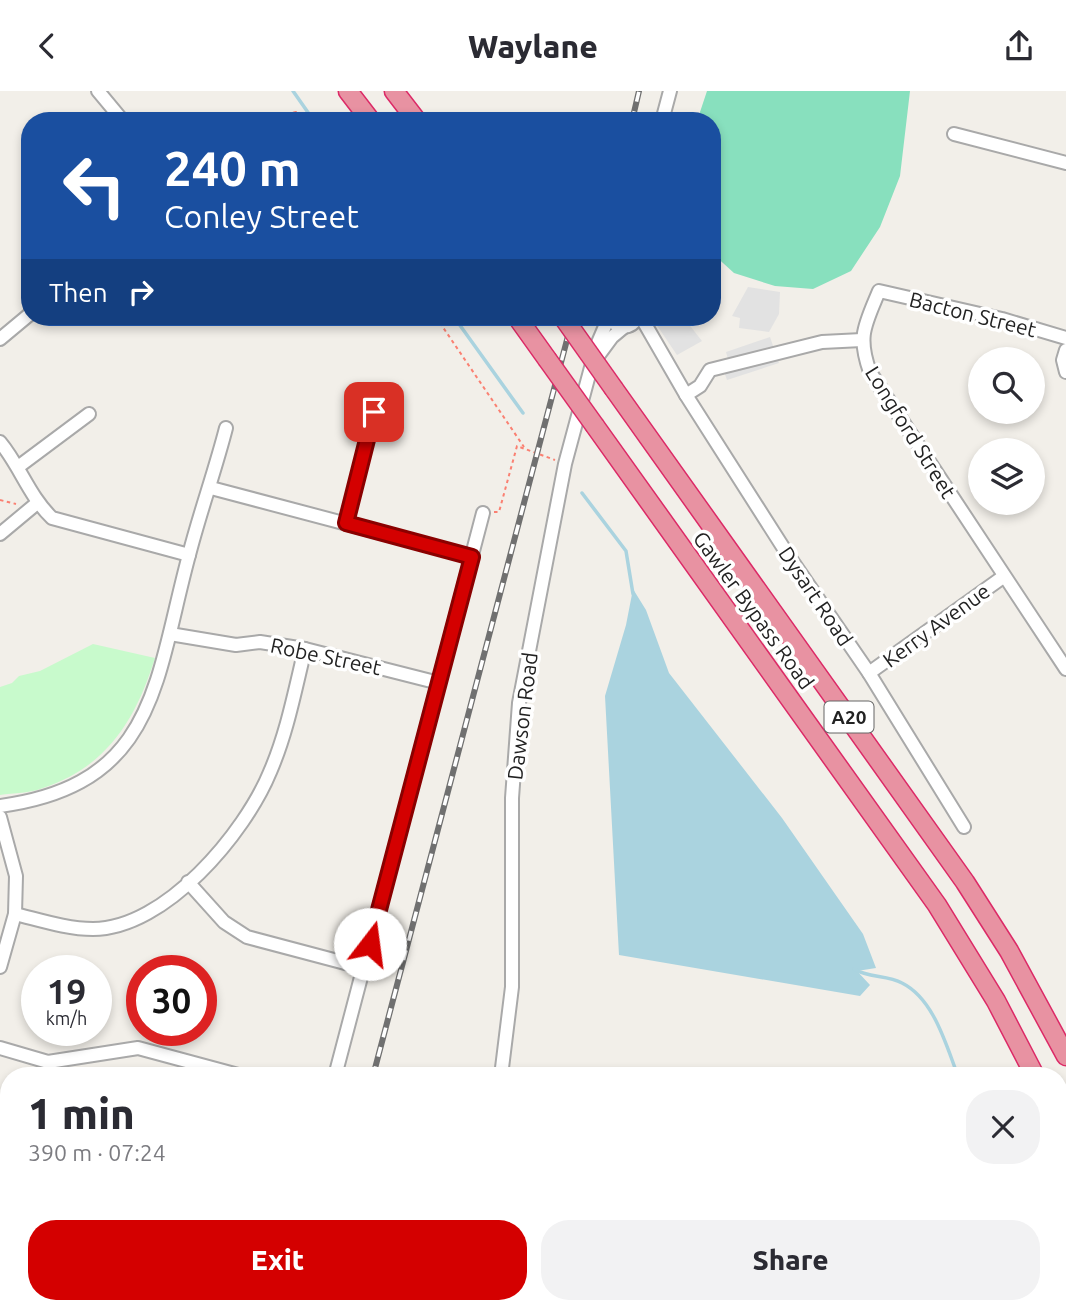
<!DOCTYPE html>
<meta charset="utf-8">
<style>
:root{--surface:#fff;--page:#f2f2f3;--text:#2b2b33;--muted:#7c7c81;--accent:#d40000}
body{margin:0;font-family:Ubuntu,sans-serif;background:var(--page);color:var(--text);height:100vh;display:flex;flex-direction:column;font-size:26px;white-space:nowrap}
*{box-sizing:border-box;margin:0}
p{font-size:23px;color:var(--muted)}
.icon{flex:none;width:38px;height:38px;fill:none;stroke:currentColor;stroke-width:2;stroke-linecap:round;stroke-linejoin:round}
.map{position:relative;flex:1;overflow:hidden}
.drawer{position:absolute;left:0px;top:976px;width:1068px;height:247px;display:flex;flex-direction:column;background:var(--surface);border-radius:28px 28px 0 0;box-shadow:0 4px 10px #0003}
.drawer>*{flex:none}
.guide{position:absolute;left:21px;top:21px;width:700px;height:214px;border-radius:28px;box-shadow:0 4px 10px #0003;background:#1a4fa0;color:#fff;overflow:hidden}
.fabs{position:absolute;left:968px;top:256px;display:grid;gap:14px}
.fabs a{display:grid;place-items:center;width:77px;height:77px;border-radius:50%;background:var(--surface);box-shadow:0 4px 10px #0003;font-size:35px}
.speed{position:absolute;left:21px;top:864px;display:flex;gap:14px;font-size:35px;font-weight:700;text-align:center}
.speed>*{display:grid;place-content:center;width:91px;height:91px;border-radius:50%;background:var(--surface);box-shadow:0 4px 10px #0003;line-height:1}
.speed small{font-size:18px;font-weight:400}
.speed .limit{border:10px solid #d22;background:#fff;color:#111}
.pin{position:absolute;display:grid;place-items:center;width:60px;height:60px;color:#fff;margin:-30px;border-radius:14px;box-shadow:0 4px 10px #0006}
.me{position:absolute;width:77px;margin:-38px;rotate:15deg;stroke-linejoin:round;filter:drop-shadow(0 0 5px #0008)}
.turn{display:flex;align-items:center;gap:24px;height:147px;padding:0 28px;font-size:32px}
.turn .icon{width:91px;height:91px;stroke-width:2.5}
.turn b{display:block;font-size:49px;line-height:60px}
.then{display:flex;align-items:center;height:66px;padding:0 28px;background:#0003;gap:14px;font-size:26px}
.round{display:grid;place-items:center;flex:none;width:74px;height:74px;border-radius:28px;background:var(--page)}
.summary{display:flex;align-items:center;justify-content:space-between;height:119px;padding:0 28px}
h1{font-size:42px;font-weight:800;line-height:52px}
.primary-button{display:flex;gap:14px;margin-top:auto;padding:14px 28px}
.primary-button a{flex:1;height:80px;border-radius:28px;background:var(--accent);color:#fff;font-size:28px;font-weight:800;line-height:80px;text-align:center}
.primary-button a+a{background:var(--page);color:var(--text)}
header{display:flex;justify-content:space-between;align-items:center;height:91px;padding:0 28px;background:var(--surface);font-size:32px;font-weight:800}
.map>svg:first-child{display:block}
</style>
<header><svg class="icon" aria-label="back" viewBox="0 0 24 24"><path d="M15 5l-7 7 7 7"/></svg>Waylane<svg class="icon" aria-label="share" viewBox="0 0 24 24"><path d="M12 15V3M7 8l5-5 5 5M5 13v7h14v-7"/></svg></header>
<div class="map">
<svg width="1066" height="1222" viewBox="0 0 1066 1222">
<rect width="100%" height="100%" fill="#f2efe9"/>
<g fill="#e0dfdf">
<polygon points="0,1091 9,1093 9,1214 46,1215 46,1222 0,1222"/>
<polygon points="436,1214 496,1215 526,1222 432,1222"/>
</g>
<path fill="#c8facc" d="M 93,553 L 155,567 C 136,628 107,676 43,697 C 30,702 14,702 0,704 L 0,596 L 12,592 L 19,585 L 40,580 Z"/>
<polygon fill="#88e0be" points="707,0 910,0 900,85 880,136 851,180 813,198 775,195 734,182 712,162 712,30 697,30"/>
<g fill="#e2e2e2">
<polygon points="748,196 780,201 779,223 769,241 739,237 740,227 732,225"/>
<polygon points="667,226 683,226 702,250 677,264 656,233"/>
<polygon points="770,246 779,272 727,289 721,272 728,268 726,261"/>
</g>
<polygon fill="#aad3df" points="633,498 646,519 669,582 782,727 863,843 876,877 857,880 870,894 860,905 619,864 605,605 626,534"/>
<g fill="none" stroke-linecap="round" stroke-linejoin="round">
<g stroke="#aad3df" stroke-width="3.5">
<polyline points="293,0 314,30"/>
<polyline points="454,226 523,322"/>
<polyline points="582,402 626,460 633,503"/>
<path d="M 854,878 C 868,887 887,884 902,892 C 934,908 946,954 958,985"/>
</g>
<g stroke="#a9a9a9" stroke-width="16">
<g id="minor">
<polyline points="98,0 123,30"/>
<polyline points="662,30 670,0"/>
<polyline points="954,43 1066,72"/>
<polyline points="641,226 686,304 788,464 869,582 964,736"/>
<path d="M 1066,247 L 1002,228 L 879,200 C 865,234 857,245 870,281 L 1066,578"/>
<polyline points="0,248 30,223"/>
<polyline points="1066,259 1063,269 1066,281"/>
<polyline points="598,265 612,246 624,236"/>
<polyline points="686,304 700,295 710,279 822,251 862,249"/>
<path d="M 0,351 C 20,375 29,405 52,427 L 189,464"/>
<polyline points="18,376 89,323"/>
<polyline points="211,397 472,466"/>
<polyline points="346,432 374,321"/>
<polyline points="0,443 36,413"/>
<polyline points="170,543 236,554 260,551 305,558 439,592"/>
<polyline points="869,582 1003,486"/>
<path d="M 0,715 C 157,694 155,589 189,464 C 200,421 215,380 226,337"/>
<polyline points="0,726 16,785 15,823 0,876"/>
<polyline points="188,791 224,831 247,846 364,877"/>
<path d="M 15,823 C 40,829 67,838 93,838 C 165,838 245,742 270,681 C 287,642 295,599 305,558"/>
<polyline points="0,957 48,971 138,957 242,985"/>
<polyline points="335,985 483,422"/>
<path d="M 501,985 L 512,896 L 512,707 L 519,612 L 565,373 L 597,254 L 609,226 C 617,239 631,239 638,226"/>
<polyline points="0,1066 9,1069"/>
<polyline points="0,1202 9,1204"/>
<polyline points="426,1222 429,1214"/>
</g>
</g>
<g stroke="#dc2a67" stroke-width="21">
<g id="highway">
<polyline points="348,0 371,30"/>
<polyline points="394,0 417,30"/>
<polyline points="517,226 547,268"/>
<polyline points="614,298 965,791 1009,860 1066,965"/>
<polyline points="595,335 937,814 996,910 1035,985"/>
<polyline points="1059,1038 1066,1055"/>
</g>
</g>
<g stroke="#fa8072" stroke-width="2" stroke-dasharray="3.5 3.5" stroke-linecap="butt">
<polyline points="259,30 296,21 301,30"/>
<polyline points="436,226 524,356"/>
<polyline points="0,409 16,413"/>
<polyline points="494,421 499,421 517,355 555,369"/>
<polyline points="655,1214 685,1222"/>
</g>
<use href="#minor" stroke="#fff" stroke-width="12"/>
<use href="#highway" stroke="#e892a2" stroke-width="18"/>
<g stroke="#707070" stroke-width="6">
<g id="rail">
<polyline points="632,30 639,0"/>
<polyline points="373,985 573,226"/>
<polyline points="319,1222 321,1214"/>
</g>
</g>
<use href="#rail" stroke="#fff" stroke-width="3.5" stroke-dasharray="10" stroke-linecap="butt"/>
<g stroke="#dc2a67" stroke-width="21" stroke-linecap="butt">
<g id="highway-bridge">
<polyline points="563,226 614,298"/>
<polyline points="547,268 595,335"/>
</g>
</g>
<use href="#highway-bridge" stroke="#e892a2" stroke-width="18"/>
</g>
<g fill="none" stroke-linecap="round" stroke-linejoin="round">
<g stroke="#8a0000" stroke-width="18">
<polyline id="route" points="370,853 472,466 346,432 374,321"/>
</g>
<use href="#route" stroke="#d40000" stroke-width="12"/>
</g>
<g text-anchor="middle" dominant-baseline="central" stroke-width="7" stroke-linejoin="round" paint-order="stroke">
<rect fill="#fff" stroke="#646464" stroke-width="2" x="824.5" y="610.5" width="49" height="31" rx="5"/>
<g font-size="19" font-weight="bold" fill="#222">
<text x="849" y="626">A20</text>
</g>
<g font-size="21" fill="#222" stroke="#fff">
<text transform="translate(973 223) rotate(14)">Bacton Street</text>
<text transform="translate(911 341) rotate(58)">Longford Street</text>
<text transform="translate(816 505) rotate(56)">Dysart Road</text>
<text transform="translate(754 519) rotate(54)">Gawler Bypass Road</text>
<text transform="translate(936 534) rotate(-36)">Kerry Avenue</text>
<text transform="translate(326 565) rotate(12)">Robe Street</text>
<text transform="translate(522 625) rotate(-83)">Dawson Road</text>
</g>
</g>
</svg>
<div class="fabs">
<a><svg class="icon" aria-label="search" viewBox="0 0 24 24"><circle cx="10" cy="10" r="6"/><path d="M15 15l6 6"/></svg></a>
<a><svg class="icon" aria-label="layers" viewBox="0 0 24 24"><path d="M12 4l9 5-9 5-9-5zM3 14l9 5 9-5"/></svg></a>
</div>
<div class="speed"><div>19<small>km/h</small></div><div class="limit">30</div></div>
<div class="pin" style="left:374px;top:321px;background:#d93025"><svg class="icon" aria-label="arrive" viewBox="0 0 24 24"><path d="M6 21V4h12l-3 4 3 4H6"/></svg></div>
<svg class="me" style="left:370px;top:853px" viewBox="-20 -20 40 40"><circle r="19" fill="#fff"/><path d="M0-13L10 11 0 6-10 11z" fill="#d40000"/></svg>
<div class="guide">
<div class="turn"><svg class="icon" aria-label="left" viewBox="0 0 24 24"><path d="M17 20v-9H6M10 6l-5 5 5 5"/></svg><div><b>240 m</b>Conley Street</div></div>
<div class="then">Then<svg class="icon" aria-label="right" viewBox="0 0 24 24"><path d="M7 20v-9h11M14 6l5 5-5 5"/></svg></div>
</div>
<section class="drawer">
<div class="summary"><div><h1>1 min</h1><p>390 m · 07:24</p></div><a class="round"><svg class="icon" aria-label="close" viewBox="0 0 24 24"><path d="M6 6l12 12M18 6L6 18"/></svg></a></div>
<div class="primary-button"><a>Exit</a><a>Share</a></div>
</section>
</div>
